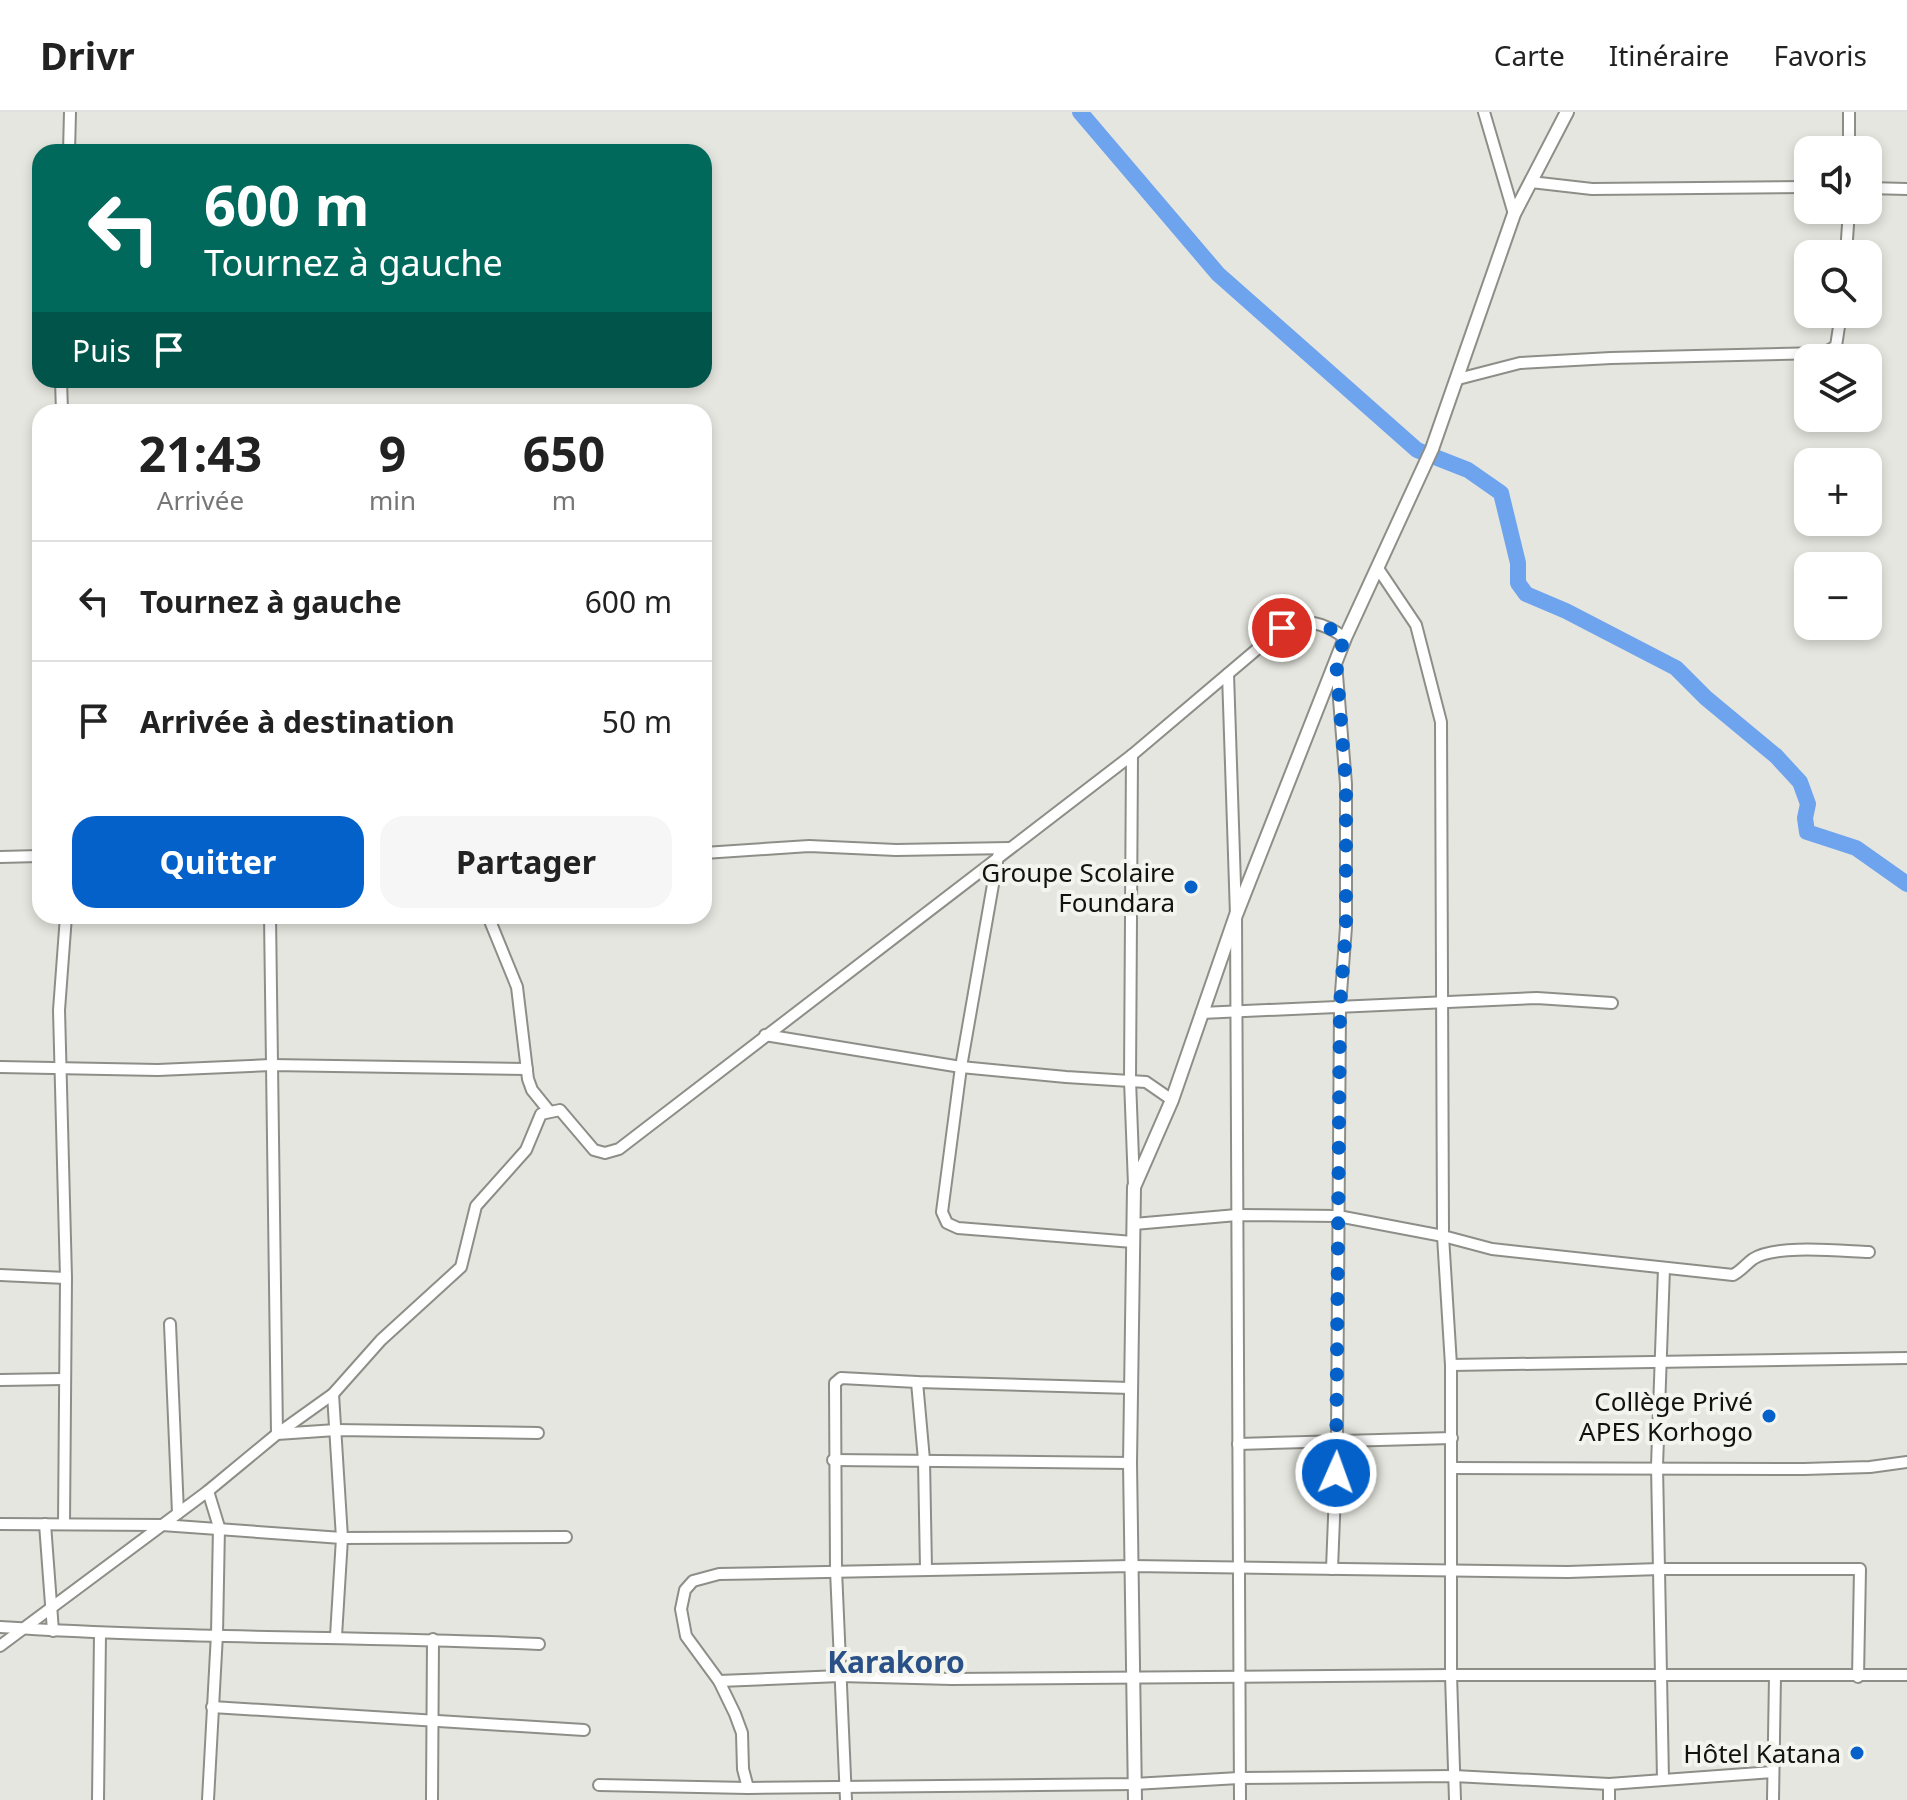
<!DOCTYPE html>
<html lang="fr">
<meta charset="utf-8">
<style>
:root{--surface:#fff;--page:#f6f6f6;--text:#222;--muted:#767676;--line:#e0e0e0;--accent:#0461ca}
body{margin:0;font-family:"Noto Sans",sans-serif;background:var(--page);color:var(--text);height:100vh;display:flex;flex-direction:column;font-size:30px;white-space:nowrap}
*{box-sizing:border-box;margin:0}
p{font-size:26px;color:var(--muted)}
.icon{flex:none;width:44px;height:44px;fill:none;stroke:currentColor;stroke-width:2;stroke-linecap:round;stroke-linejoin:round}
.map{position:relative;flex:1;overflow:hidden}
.sheet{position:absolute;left:32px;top:292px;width:680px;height:520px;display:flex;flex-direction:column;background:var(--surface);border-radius:24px;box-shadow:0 4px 12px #0003}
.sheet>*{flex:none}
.banner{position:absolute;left:32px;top:32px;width:680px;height:244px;border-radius:24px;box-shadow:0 4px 12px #0003;background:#00695c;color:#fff;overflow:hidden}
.tools{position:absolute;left:1794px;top:24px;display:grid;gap:16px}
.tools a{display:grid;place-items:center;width:88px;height:88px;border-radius:16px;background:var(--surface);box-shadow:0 4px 12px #0003;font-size:40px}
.pin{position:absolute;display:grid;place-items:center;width:68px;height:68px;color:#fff;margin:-34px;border:4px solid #fff;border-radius:50%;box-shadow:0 2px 8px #0007}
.me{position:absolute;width:88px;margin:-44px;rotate:2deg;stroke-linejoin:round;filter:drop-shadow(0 0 6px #0008)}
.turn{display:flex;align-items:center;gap:28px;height:168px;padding:0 40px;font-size:36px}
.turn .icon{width:104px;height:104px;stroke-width:2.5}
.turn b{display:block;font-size:56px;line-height:68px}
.then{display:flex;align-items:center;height:76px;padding:0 40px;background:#0003;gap:16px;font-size:30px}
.eta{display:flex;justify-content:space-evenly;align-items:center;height:136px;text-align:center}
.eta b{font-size:48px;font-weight:700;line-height:56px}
.action{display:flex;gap:16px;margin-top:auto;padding:16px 40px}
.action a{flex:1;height:92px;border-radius:24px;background:var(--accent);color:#fff;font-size:32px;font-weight:700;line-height:92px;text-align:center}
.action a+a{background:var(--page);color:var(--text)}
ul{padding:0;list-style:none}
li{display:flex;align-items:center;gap:24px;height:120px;padding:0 40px;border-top:2px solid var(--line)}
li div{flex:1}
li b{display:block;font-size:30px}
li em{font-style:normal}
header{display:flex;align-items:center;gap:48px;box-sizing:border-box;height:112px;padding:0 40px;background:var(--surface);border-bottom:2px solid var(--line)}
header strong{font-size:38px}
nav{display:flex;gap:44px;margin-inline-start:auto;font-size:28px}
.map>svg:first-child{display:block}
</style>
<header>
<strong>Drivr</strong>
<nav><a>Carte</a><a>Itinéraire</a><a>Favoris</a></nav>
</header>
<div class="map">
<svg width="1907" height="1688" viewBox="0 0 1907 1688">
<rect width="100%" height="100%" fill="#e6e6e0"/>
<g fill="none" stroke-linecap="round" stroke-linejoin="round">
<polyline stroke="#6ea3ee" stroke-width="16" points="1080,0 1218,162 1417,338 1468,358 1501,381 1518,451 1518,471 1526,482 1566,499 1676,556 1706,586 1776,644 1800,670 1808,692 1805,706 1807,720 1856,736 1907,772"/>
<g stroke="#8e8e89" stroke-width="14">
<g id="minor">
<polyline points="1484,0 1514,102"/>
<polyline points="1849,0 1849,38"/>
<polyline points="69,40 70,0"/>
<polyline points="1531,70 1592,77 1808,75"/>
<polyline points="1868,76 1907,77"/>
<polyline points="1846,142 1849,98"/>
<polyline points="1458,267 1520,251 1611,246 1824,241 1836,234 1841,202"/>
<polyline points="61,268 62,300"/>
<polyline points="1377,455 1416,513 1441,610 1443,1124 1451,1253 1451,1563 1455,1688"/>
<polyline points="1228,562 1236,803 1240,1688"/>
<polyline points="1132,643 1130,968 1134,1073"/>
<polyline points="704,741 809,734 896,738 1010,736"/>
<polyline points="998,744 961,955 942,1100 947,1111 958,1116 1133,1130"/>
<polyline points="0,745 40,744"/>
<polyline points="270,804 277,1322 336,1318 538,1321"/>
<polyline points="488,804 517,875 528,967 532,978 549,999"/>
<polyline points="1201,901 1537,886 1612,891"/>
<polyline points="765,923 961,955 1066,965 1146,970 1172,988"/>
<polyline points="0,955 158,958 271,953 527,957"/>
<path d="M 1134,1112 L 1237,1103 L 1338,1104 L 1443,1124 L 1492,1137 L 1733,1163 C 1741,1159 1746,1152 1753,1147 C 1776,1132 1841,1139 1869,1140"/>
<polyline points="0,1163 66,1166"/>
<polyline points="170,1212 178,1401"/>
<polyline points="1451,1253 1907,1246"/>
<polyline points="0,1268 64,1267"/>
<polyline points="917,1270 924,1348 926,1457"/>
<polyline points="333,1282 342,1426 336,1524"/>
<polyline points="1238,1332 1452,1326"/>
<polyline points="833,1348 1130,1351"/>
<polyline points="1452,1356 1804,1357 1870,1355 1907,1350"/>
<polyline points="64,1411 66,1166 59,898 66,804"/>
<polyline points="0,1412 162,1413 342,1426 566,1425"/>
<polyline points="45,1412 53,1519"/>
<polyline points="1332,1457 1337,1329 1340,894 1346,815 1346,672 1336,551"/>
<path d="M 0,1515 C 180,1527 360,1524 539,1532"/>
<path d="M 0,1534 L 208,1379 L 277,1322 L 333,1282 L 381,1228 L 461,1155 L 476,1094 L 526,1038 L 541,1002 L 560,998 L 594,1038 L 605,1041 L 619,1037 L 1132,643 L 1282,516 C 1307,506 1323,510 1345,526"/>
<polyline points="719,1569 840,1564 952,1567 1451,1563 1907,1563"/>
<polyline points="212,1595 584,1618"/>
<polyline points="1663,1667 1657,1354 1664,1156"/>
<polyline points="599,1673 748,1676 1134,1672 1239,1666 1454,1664 1609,1672 1773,1660"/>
<polyline points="748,1676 743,1657 742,1621 735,1602 719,1569 686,1524 681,1497 685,1478 693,1469 719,1462 1132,1454 1568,1460 1660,1457 1860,1457 1858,1565"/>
<polyline points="98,1688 100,1522"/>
<polyline points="208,1688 217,1522 219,1415 208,1379"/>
<polyline points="432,1688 433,1527"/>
<polyline points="846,1688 836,1458 835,1271 841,1266 917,1270 1131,1276"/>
<polyline points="1609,1688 1609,1672"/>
<polyline points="1773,1688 1775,1564"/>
</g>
</g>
<g stroke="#8e8e89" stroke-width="16">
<polyline id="tertiary" points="1135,1688 1130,1351 1134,1075 1172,988 1236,803 1345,526 1432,337 1514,102 1567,0"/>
</g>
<use href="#minor" stroke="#fff" stroke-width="10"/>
<use href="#tertiary" stroke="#fff" stroke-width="12"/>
</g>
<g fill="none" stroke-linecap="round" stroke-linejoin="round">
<path stroke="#0461ca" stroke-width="14" stroke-dasharray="0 25.2" d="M 1282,516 C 1307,506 1323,510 1345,526 L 1336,548 L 1346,672 L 1346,815 L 1340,894 L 1336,1361"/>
</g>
<g fill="#0461ca" stroke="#f4f4ee" stroke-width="3">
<circle cx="1191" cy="775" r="8"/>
<circle cx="1769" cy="1304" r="8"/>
<circle cx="1857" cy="1641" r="8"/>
</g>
<g text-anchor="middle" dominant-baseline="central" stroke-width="8" stroke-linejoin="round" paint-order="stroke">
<g font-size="26" fill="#121210" stroke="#f4f4ee" text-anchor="end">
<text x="1175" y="760">Groupe Scolaire<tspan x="1175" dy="30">Foundara</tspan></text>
<text x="1753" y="1289">Collège Privé<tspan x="1753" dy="30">APES Korhogo</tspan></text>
<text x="1841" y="1641">Hôtel Katana</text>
</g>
<g font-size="30" font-weight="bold" fill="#2a5187" stroke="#f4f4ee">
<text x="896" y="1549">Karakoro</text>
</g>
</g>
</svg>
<div class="tools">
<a><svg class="icon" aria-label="sound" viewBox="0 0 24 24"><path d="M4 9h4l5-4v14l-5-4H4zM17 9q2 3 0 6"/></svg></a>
<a><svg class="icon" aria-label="search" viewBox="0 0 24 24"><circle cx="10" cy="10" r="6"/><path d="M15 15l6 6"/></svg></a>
<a><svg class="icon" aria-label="layers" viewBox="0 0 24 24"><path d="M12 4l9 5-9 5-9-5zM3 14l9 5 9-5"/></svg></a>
<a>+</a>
<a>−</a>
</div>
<div class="pin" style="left:1282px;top:516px;background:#d93025"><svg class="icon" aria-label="arrive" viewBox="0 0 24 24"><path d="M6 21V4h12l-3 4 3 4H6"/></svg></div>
<svg class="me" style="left:1336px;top:1361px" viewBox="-20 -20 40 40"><circle r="17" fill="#0461ca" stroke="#fff" stroke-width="3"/><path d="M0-11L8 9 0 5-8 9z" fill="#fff"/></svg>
<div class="banner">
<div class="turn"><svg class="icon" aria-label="left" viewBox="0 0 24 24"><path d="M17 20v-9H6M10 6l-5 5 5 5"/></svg><div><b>600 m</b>Tournez à gauche</div></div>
<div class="then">Puis<svg class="icon" aria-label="arrive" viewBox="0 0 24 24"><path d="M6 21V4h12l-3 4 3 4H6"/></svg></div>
</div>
<section class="sheet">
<div class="eta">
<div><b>21:43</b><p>Arrivée</p></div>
<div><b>9</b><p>min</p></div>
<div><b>650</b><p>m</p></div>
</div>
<ul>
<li><svg class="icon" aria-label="left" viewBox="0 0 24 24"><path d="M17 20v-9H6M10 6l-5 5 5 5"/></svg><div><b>Tournez à gauche</b></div><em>600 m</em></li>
<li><svg class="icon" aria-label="arrive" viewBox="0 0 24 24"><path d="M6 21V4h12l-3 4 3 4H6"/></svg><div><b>Arrivée à destination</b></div><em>50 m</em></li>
</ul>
<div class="action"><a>Quitter</a><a>Partager</a></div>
</section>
</div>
